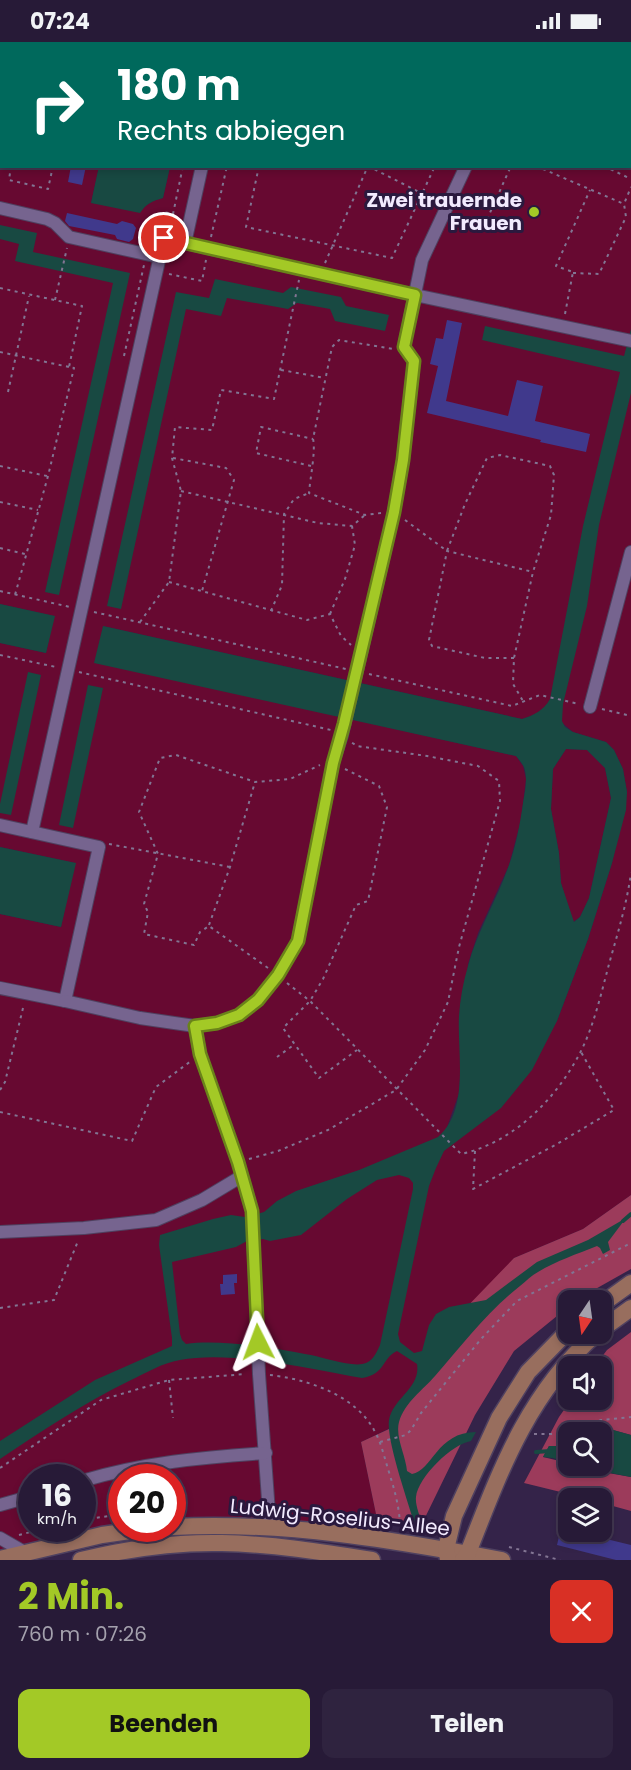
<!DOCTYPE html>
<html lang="de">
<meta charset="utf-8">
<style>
:root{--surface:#271a37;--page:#2f233f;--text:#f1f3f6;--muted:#a4a1ad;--line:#433852;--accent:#a3c926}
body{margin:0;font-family:Poppins,sans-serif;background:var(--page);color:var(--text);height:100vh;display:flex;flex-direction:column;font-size:22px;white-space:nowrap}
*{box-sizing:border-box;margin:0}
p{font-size:20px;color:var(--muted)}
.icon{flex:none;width:33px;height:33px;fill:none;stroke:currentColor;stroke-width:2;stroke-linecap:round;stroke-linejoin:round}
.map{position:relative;height:1518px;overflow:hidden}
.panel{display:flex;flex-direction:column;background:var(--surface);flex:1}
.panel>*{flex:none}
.guide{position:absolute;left:0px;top:0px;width:632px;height:126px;box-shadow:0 3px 9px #0003,0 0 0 2px var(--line);background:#00695c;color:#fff;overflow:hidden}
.needle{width:39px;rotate:193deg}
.buttons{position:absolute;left:558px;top:1248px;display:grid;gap:12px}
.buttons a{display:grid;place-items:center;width:54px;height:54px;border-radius:12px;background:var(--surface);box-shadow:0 3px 9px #0003,0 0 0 2px var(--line);font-size:30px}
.speed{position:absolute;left:18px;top:1422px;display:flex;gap:12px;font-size:30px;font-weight:700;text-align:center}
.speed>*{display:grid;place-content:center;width:78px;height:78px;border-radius:50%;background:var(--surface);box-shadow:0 3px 9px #0003,0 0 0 2px var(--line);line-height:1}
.speed small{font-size:15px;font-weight:400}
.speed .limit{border:9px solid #d22;background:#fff;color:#111}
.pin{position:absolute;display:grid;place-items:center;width:51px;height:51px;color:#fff;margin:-26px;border:3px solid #fff;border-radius:50%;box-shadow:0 2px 6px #0007}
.me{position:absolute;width:66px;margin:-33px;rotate:357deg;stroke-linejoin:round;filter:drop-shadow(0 0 4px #0008)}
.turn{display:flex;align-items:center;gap:21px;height:126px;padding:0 18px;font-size:27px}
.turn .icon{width:78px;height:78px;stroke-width:2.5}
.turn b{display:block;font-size:42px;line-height:51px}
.round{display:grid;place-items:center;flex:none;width:63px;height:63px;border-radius:12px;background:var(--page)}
.head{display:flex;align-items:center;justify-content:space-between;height:102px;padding:0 18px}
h1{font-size:36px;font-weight:700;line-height:45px;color:var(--accent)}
.button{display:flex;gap:12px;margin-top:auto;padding:12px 18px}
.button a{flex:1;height:69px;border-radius:12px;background:var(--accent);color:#111;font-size:24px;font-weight:700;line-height:69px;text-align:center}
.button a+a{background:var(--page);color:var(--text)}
.status{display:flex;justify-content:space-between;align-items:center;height:42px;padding:0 30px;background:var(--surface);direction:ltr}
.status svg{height:16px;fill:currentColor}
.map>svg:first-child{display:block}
</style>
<div class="status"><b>07:24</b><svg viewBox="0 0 49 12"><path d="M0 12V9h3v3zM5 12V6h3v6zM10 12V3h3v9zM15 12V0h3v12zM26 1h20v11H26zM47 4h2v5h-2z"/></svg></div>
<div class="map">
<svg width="631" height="1518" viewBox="0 0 631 1518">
<rect width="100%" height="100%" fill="#342349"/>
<g fill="#670931" fill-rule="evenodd">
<path d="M 0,0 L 126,0 L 2,2 L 2,124 L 99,125 L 91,161 L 144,165 L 153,159 L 163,156 L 170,125 L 630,124 L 630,2 L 197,1 L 197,0 L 631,0 L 631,1153 L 583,1187 L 514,1216 L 388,1387 L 361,1400 L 376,1472 L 324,1469 L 321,1480 L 173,1479 L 172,1436 L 122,1436 L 121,1484 L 78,1490 L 0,1508 L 0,872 L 61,885 L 75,821 L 0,805 L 0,601 L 46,611 L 54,574 L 0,562 ZM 103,584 L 522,677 L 534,673 L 545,666 L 573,690 L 606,700 L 614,708 L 623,727 L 627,750 L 612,821 L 588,897 L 557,979 L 446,1088 L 459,1051 L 468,922 L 478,891 L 509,823 L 521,778 L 526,737 L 523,724 L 516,714 L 333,673 ZM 32,1436 L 82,1436 L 82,1486 L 32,1486 Z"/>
<polygon points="566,707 587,708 605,726 611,756 589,856 580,875 573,880 561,841 559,811 551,767 553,727"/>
</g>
<g fill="#9c3b5b">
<polygon points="631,1153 631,1227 576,1258 568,1258 568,1265 514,1309 475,1373 419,1488 376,1472 361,1400 389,1387 402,1370 433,1300 514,1216 583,1187"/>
<polygon points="631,1290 631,1393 613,1388 602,1394 602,1390 568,1390 568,1404 549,1404 543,1415 568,1421 568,1424 631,1435 631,1469 602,1461 602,1456 585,1456 524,1441 559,1375 571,1358 602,1358 602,1324 595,1324 607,1308"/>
</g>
<g fill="#184942" fill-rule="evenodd">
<path d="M 99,124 L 170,125 L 163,156 C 152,159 146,162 140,171 L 91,161 Z"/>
<polygon points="0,183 37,191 33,210 130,231 59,553 45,550 113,241 15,219 19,202 0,197"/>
<polygon points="215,237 283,251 291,245 341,255 346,264 389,273 385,289 335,279 330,267 297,261 288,267 227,256 221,274 186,267 121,567 107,564 176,250 209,256"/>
<path d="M 485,284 L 624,314 L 631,287 L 631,351 L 599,483 L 587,564 L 563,662 L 562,679 L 565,685 L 573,690 L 606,700 L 614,708 L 623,727 L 627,750 L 626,768 L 612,821 L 588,897 L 557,979 L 532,1028 L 501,1066 L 444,1109 L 436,1126 L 429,1144 L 398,1292 L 400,1300 L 414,1311 L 422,1309 L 429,1283 L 436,1272 L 449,1265 L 486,1258 L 537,1220 L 588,1198 L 626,1176 L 608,1200 L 610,1208 L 603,1212 L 600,1206 L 597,1204 C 577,1212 556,1219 538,1230 C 532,1233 526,1239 520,1244 C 487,1270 463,1302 435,1334 C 423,1348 405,1360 399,1380 C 395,1395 406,1414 407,1429 L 412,1432 C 432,1429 437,1390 476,1390 L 471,1399 C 452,1402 418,1435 416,1455 C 415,1463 420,1474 422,1482 L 414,1481 C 408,1459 386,1398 389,1378 C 393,1356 421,1346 417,1322 L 397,1309 C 381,1317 386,1332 362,1336 C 310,1327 231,1308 180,1318 C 162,1321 146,1331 129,1339 C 84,1361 42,1389 0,1417 L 0,1399 L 95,1338 L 172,1304 L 172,1296 L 159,1203 L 160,1193 L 213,1177 L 231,1173 L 245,1175 L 264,1170 L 277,1159 L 296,1149 L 359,1128 L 438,1095 C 470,1067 457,1011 459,974 C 460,957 463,941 468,924 C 477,889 497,858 509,823 C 516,804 520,782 523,761 C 525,749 528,737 524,725 C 522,721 519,718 516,714 L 94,621 L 103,584 L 522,677 C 534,673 543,669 550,657 L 583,484 L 620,330 L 482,298 ZM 566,707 L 587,708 L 605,726 L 611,756 L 589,856 L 580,875 L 574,880 L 561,841 L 559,811 L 551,767 L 553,727 ZM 399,1133 L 409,1136 L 413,1141 L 413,1147 L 380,1303 C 376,1311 374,1317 366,1321 C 354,1326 325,1316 311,1313 C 278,1306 219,1297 186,1302 L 182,1298 L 180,1292 L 172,1220 L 236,1205 L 247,1199 L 263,1197 L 270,1199 L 301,1193 L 347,1157 L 377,1138 Z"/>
<polygon points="0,562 55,574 46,611 0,601"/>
<polygon points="28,630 41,633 11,773 0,771 0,762"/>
<polygon points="88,643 103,646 73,786 59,783"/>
<polygon points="0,805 76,821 61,885 0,872"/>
<polygon points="613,1388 631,1393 631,1435 575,1424 602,1424 602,1394"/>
<polygon points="549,1404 568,1404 568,1421 553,1416 543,1415"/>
</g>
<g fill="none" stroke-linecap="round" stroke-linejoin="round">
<g stroke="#184942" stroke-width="4">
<polyline points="623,1179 631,1172"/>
<polyline points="536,1410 550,1409"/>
</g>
</g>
<g fill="#40398c">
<polygon points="71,124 86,124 82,143 68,140"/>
<polygon points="67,171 117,182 122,179 133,182 136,186 133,197 129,200 117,197 115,193 69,184 65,179"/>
<polygon points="447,278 462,281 446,359 508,374 517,338 543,344 535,379 590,392 586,410 540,400 541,398 427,371 438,324 430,322 436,296 443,297"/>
<polygon points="237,1232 237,1241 234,1241 235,1252 221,1253 220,1242 223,1242 223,1233"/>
<polygon points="561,1486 631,1503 631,1518 616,1518 557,1503"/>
</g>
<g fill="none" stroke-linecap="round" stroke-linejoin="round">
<g stroke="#4f4160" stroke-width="14">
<g id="minor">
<polyline points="238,2 239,0"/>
<polyline points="522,2 523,0"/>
<polyline points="0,166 47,177 55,181 69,195 159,215"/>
<polyline points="185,201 415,253 631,299"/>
<polyline points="590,665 631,510"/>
<polyline points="0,783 99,805 65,959 0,946"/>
<polyline points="32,790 164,196 185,201 202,124"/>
<polyline points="65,959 140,976 195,984 217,981 239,973 258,958 278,933 298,899 333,721 342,693 394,470 403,418 414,319 404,305 422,218 466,124"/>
<polyline points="195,984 200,1012 238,1120 252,1169 259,1332 270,1485"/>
<polyline points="0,1190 84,1186 156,1178 202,1158 242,1134"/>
<path d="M 82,1439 C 142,1421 204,1415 266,1411"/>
<polyline points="0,1463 32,1454"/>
<polyline points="0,1496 26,1511"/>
</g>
</g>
<g stroke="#4f4160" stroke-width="19">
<g id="major">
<polyline points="602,1262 631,1241"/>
<polyline points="602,1287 631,1266"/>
<path d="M 172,1485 C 284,1479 393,1498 502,1518"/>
<polyline points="0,1517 102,1493 151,1486"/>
<polyline points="448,1517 446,1507 454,1474 499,1376 528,1330 568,1289"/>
<path d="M 81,1518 C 126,1507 176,1500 222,1501 C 272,1502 323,1510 372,1518"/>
<path d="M 463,1518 L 468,1511 C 500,1429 528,1351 596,1292"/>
</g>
</g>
<g stroke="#827593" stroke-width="2" stroke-dasharray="3 4.5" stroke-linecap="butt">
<polyline points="445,0 448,2"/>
<polyline points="41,2 42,0"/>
<polyline points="211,2 211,0"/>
<polyline points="267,2 268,0"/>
<polyline points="298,2 299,0"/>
<polyline points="378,2 379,0"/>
<polyline points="420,2 421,0"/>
<polyline points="495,2 495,0"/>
<polyline points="624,2 625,0"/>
<polyline points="0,54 2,54"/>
<polyline points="630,61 631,61"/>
<polyline points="0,87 2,81"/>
<polyline points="0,118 2,119"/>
<polyline points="11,124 9,138 48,147 53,124"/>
<polyline points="259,124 246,185 392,216 435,124"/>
<polyline points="368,124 423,152"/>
<polyline points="536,124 624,162"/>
<polyline points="604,124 631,137"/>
<polyline points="484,184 511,124"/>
<polyline points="211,195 227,124"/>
<polyline points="149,200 156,174 163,170 173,172 183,124"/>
<polyline points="325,221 368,124"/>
<polyline points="573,231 599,232 626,175 624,162 631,145"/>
<polyline points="169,232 202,239 206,218"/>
<polyline points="0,246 82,264 69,325 74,326 48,434 15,553"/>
<polyline points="55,258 67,206"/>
<polyline points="565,272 573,230 556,224 590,148"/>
<polyline points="0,310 69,325"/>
<polyline points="124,314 144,223"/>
<polyline points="281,328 325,336"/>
<polyline points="8,350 29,254"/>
<polyline points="173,416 226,426 234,438 202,549"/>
<polyline points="0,424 47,434"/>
<polyline points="311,424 256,411 261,385 313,397"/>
<polyline points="181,449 318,481 352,484 365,473"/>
<polyline points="0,460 38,468"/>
<path d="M 381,471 L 365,473 L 309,451 C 310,437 316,408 313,397 L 332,305 L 339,298 L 393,307"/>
<polyline points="405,478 447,509 465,462 487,416 500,413 550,424 554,433 551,473 533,530 514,616 513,642 523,659"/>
<polyline points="0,506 25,512"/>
<polyline points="169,540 307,578 330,572 341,594 351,603"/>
<polyline points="0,549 70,565"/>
<polyline points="271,569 282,543 284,472 294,457 309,451"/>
<polyline points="94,570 346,627"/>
<polyline points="330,572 345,537 355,503 352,484"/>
<polyline points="140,580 169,540 181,449 172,416 175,385 212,388 221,348 274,357 299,238"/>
<polyline points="0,613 56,625"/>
<polyline points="514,616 485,616 432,604 429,598 447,509 533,530"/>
<polyline points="79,630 331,688"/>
<polyline points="369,632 512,664 540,653 579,662"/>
<polyline points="602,667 631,674"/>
<polyline points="345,727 379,744 387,765 368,859 356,863 323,937 310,959 283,986 319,1036 357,1008"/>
<polyline points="109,802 230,825"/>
<polyline points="209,883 230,825 255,740"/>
<polyline points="268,926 209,884 200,890 194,903 144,892 148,870 144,862 158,812 139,770 160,716 176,713 255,740 290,737 320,723"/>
<path d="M 287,941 L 310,959 L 461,1112 C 513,1101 556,1057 580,1011 C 595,982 602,947 611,915 C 619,887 627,860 631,831"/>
<polyline points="277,1015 295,1002"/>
<polyline points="0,1048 5,1040 24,962"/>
<polyline points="0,1070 132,1099 156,1045 191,1019"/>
<polyline points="475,1109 473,1147 557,1102 614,1068 581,1010"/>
<polyline points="249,1117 278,1109 328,1088 396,1048 425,1008 448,960 459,905 500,759 499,739 478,724 427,714 357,704 351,700"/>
<polyline points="0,1266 54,1258 78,1199"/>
<path d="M 270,1333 C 307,1337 355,1353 374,1388 C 381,1400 384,1414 388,1427 C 394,1446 399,1463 400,1482"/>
<polyline points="169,1338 173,1376"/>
<polyline points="534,1392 562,1392 601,1378 631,1375"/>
<polyline points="380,1400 406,1393 411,1388 421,1371 481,1297 517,1259 631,1201"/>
<polyline points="0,1426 101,1358 169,1338 246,1332"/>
<polyline points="307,1473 327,1472 400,1482 419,1488 439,1481"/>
<polyline points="82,1478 122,1472"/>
<polyline points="19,1493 46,1486"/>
<polyline points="509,1505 560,1518"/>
</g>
<use href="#minor" stroke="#76648f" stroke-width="12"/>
<use href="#major" stroke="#986e5e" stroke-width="16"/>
</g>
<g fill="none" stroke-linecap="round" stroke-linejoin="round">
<g stroke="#6a8319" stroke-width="15">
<polyline id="route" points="164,196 415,253 404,305 414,319 403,418 394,470 344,682 333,721 298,899 278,933 258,958 239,973 217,981 195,984 200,1012 238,1120 252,1169 258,1300"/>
</g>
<use href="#route" stroke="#a3c926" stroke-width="10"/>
</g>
<circle fill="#a3c926" stroke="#2a193e" stroke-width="2" cx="534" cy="170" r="6"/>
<g text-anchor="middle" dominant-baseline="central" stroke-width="6" stroke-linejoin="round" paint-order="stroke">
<g font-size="20" font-weight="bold" fill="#f2eafe" stroke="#2a193e" text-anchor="end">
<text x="522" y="158">Zwei trauernde<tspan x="522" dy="23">Frauen</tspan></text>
</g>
<g font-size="20" fill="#f2eafe" stroke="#2a193e">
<text transform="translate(340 1475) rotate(6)">Ludwig-Roselius-Allee</text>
</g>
</g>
</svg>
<div class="buttons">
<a><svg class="needle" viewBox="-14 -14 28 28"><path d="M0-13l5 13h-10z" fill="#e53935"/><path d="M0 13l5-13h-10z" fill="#a4a1ad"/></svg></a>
<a><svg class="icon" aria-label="sound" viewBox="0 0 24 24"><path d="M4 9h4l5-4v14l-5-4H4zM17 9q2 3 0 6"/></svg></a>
<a><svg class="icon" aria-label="search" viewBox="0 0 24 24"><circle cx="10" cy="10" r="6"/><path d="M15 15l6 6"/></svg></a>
<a><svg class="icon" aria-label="layers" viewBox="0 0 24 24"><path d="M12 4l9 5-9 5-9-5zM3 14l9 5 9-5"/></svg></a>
</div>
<div class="speed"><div>16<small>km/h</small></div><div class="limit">20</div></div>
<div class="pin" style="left:164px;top:196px;background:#d93025"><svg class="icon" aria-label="arrive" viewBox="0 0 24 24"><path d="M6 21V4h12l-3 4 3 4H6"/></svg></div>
<svg class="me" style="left:258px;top:1300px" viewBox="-20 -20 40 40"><path d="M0-17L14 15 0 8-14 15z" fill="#a3c926" stroke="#fff" stroke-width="4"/></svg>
<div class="guide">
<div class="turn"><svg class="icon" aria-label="right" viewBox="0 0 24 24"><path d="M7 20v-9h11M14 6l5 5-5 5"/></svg><div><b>180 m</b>Rechts abbiegen</div></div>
</div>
</div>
<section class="panel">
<div class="head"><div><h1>2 Min.</h1><p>760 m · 07:26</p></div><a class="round" style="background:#d93025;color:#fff"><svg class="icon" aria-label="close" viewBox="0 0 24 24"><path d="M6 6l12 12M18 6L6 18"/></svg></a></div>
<div class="button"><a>Beenden</a><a>Teilen</a></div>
</section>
